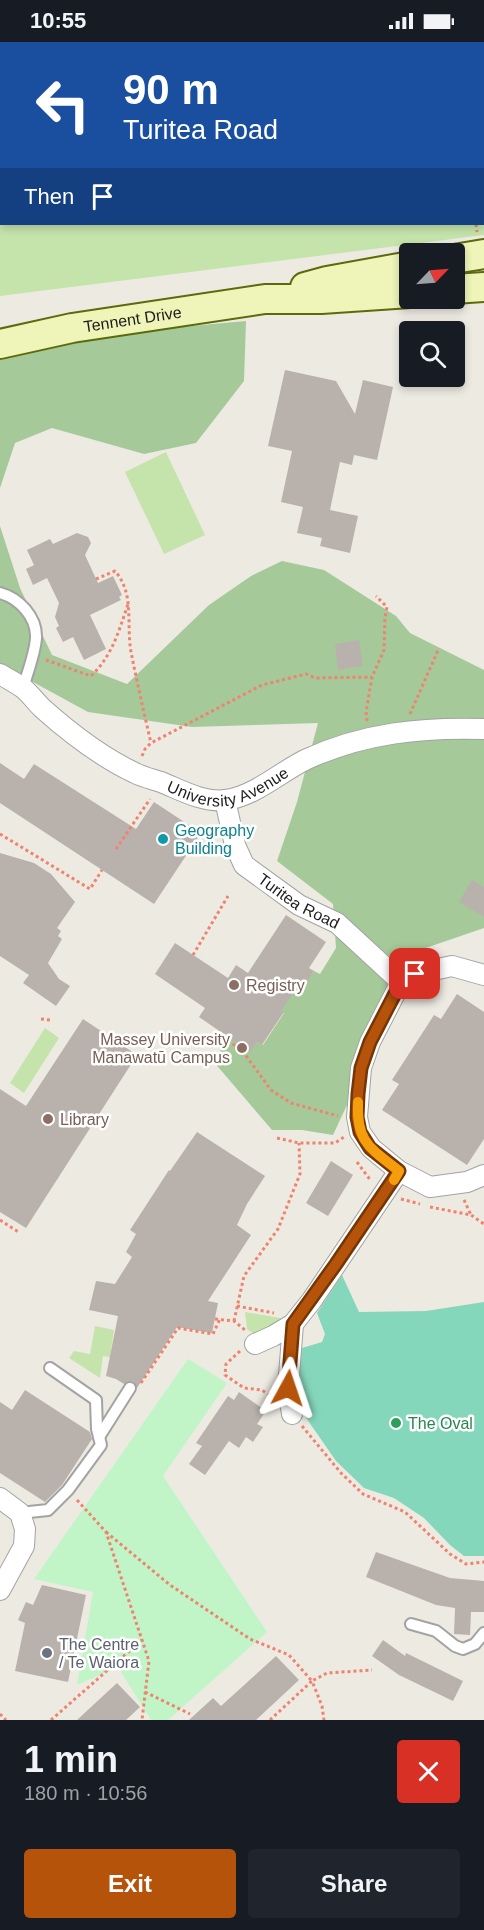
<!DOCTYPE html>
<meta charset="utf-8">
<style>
:root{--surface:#171b24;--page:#20242c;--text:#f1f3f6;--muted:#9ea1a6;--accent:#b45309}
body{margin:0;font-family:Helvetica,sans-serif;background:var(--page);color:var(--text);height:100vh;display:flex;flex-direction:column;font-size:22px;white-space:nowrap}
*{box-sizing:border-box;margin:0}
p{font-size:20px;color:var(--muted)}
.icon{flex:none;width:33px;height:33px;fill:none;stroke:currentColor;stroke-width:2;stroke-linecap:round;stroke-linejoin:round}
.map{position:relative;height:1678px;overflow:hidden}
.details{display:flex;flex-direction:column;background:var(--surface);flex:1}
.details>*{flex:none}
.hud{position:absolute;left:0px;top:0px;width:484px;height:183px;box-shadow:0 3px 9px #0003;background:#1a4fa0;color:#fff;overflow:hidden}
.needle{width:39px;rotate:65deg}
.buttons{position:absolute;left:399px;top:201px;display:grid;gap:12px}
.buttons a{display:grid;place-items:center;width:66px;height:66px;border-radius:6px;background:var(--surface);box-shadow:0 3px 9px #0003;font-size:30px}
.pin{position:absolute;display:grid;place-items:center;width:51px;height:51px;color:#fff;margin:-26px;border-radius:12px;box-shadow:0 3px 9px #0006}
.me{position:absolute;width:66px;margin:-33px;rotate:5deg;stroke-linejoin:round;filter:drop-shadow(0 0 4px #0008)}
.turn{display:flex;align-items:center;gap:21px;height:126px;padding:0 24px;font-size:27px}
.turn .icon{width:78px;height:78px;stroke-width:2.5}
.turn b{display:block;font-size:42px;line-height:51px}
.then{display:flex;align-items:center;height:57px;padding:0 24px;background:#0003;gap:12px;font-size:22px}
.round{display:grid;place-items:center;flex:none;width:63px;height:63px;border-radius:6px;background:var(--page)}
.summary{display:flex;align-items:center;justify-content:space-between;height:102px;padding:0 24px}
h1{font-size:36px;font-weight:700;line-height:45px}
.primary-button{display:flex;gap:12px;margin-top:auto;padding:12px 24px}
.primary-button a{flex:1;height:69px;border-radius:6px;background:var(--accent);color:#fff;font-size:24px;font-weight:700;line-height:69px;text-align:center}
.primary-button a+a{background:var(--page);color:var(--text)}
.status{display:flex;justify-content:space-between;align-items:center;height:42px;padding:0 30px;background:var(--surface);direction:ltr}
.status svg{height:16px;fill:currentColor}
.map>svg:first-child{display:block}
</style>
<div class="status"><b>10:55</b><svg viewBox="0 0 49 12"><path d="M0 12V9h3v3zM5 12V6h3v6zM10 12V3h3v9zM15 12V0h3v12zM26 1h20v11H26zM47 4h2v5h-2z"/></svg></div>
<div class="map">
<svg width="484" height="1678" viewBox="0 0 484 1678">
<rect width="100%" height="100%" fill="#edeae2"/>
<g fill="#c5e4ab" fill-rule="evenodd">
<path d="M 0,0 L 484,0 L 484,193 L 0,254 ZM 2,2 L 483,2 L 483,182 L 2,182 Z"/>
<polygon points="166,410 205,493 164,512 125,430"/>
<polygon points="45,986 59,996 24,1051 10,1041"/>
<polygon points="245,1270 286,1277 258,1295 247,1287"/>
<polygon points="95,1284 114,1288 110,1315 103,1314 100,1336 69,1316 74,1309 90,1312"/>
</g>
<g fill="#a6c999">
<polygon points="246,279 244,339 196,401 144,412 52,386 15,401 0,446 0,318 115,291"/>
<polygon points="0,484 20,546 52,613 127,642 209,563 251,534 282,519 324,528 396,574 410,591 484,628 484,886 414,910 386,936 390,940 389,947 369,981 358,1008 351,1035 347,1063 333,1093 302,1088 272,1088 213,1019 229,996 257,1000 263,1003 284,971 278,967 302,938 306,940 314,929 320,932 336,906 333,862 277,819 297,760 318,681 192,685 88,670 0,622"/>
</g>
<polygon fill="#c1f5c7" points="188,1317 227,1341 163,1434 267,1590 168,1678 151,1678 118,1625 77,1643 93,1550 34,1537"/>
<polygon fill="#85d7bb" points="342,1233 359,1270 426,1269 484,1260 484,1514 464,1514 450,1503 424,1476 394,1456 364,1446 336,1419 300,1367 300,1322 302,1306 322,1300 325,1292 317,1271"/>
<g fill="#b9b2ac">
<polygon points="285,328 336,339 355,372 363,338 393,345 377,418 354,413 352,423 340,420 330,468 358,474 350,511 320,504 322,496 297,491 303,465 281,460 292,409 268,404"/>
<polygon points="77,491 88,495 91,501 85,513 98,541 113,534 122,553 119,555 121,558 90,573 106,607 84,618 73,595 63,600 56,586 59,584 55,575 59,561 47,536 33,543 26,527 34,523 27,508 50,497 53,502"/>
<polygon points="359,598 363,624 338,628 335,602"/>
<polygon points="0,721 24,737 34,722 136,787 154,760 201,791 154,862 0,761"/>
<polygon points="0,811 34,821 51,832 75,860 57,886 61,889 58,894 62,897 48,921 59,937 70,944 56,964 23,941 29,933 0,914"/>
<polygon points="472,838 484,845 484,875 459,860"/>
<polygon points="286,873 326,900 309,926 314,929 306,941 302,938 281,969 284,970 262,1003 257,1000 250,1010 199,975 205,966 155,932 175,901 228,936 236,923 248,931"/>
<polygon points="457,952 484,970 484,1097 467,1123 382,1068 399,1042 392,1038 434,973 441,977"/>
<polygon points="83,977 137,1013 26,1186 0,1170 0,1047 26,1064"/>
<polygon points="197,1090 265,1134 247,1162 237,1183 251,1193 208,1259 218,1261 212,1291 177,1285 137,1346 134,1340 131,1339 124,1342 116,1337 106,1334 118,1274 89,1268 96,1239 115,1242 132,1215 126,1210 136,1192 130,1188 169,1128 170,1129"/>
<polygon points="331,1119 353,1133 328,1174 306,1161"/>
<polygon points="25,1348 90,1390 92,1397 62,1443 45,1460 0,1431 0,1360 12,1368"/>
<polygon points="239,1350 266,1369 257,1382 263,1385 253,1400 246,1395 239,1406 229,1399 205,1433 189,1422 202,1404 196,1401 228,1354 234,1358"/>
<polygon points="376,1510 450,1536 484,1539 484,1570 471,1570 470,1593 454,1592 455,1566 436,1563 366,1535"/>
<polygon points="42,1543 86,1553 68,1640 15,1629 25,1581 18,1578 26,1560 33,1563"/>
<polygon points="383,1598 405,1614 406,1611 463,1639 453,1659 399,1633 372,1614"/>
<polygon points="276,1614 299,1638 256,1678 189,1678 213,1656 221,1664"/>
<polygon points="117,1641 140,1665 126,1678 77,1678"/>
</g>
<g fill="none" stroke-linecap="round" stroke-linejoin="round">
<g stroke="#a3a3a3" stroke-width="14">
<g id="service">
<path d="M 0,551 C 19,556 37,575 36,596 C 35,612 27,631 23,647"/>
<polyline points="99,1395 130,1346"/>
<polyline points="20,1471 48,1468 68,1448 101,1403 97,1387 96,1358 50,1326"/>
<polyline points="411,1582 436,1589 455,1604 463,1607 475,1602 484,1591"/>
</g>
</g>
<g stroke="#a3a3a3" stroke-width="22">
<g id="minor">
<path id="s1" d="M 0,632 C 8,637 16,641 23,646 C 30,652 36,660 42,666 C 70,691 101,715 135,731 C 143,735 152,737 161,740 C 181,748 203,761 226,758 C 255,754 280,730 307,717 C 364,691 422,685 484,687"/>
<path id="s2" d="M 225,758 L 235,803 L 244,823 L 299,863 L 337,881 L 401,940"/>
<polyline points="484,933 452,924 415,932 401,940 370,1000 361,1026 357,1075 360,1090 371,1106 399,1129 430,1145 467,1140 484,1133"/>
<polyline points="255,1302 273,1294 293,1282 312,1258 399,1129"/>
<polyline points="292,1372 288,1346 293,1282"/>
<polyline points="0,1456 20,1471 25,1487 24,1504 0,1548"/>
</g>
</g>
<g stroke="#5c6a0c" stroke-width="32">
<g id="secondary">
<polyline points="454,217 484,212"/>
<polyline points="305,245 327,239 410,224"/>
<polyline points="454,247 484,245"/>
<path id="s3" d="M 0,302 L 72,286 L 265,257 L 321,257 L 410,251"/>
</g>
</g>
<g stroke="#ef8370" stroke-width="3" stroke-dasharray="3 3" stroke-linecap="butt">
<polyline points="461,0 461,2"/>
<polyline points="476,182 477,190"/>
<path d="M 96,537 L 115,529 C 135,552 126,582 131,610 C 137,640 144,671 151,701"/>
<path d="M 46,618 L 91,634 C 112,614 119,589 128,562"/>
<polyline points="410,672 439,606"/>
<polyline points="367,679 366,670 372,635 384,608 385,576 387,565 376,554"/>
<polyline points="142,714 145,707 151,701 262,643 306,632 315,636 372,635"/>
<polyline points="0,792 90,847 102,828"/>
<polyline points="116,807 150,757"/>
<polyline points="193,913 228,854"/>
<polyline points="41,977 50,978"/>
<polyline points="228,998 244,1011 271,1048 291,1061 338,1074"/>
<polyline points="277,1096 299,1101 335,1101 344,1095"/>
<polyline points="357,1120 371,1139"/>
<polyline points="401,1157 420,1162"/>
<polyline points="464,1158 471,1173"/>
<polyline points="430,1165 471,1173 484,1182"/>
<polyline points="0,1178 20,1191"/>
<polyline points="237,1264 274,1271"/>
<polyline points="215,1277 234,1279 245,1288"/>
<polyline points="234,1279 244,1234 278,1187 300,1132 299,1101"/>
<polyline points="240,1309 226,1322 225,1333 244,1346 262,1348 269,1353"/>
<polyline points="141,1341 178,1286 213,1292 220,1277"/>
<polyline points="302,1384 341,1431 363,1452 405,1470 450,1512 466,1522 484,1520"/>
<polyline points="77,1458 106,1490 149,1619 142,1678"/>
<polyline points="106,1490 170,1543 250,1597 289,1613 312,1639 327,1631 372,1628"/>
<polyline points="145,1650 190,1672"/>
<polyline points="0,1672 6,1678"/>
<polyline points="51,1678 142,1598"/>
<polyline points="270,1678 312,1639 322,1664 324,1678"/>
</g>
<use href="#service" stroke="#fff" stroke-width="10"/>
<use href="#minor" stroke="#fff" stroke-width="20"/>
<use href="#secondary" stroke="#eff4b8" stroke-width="28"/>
</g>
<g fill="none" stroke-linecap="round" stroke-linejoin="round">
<g stroke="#753606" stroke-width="15">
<polyline id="route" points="288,1346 293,1282 336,1222 399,1129 370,1106 360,1090 357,1075 358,1052 361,1026 370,1000 401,940 415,932"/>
</g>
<use href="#route" stroke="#b45309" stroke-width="10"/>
<path stroke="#f59e0b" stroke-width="10" d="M 358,1060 C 356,1100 370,1106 399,1129 L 394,1138"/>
</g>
<circle fill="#0f9aa8" stroke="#fff" stroke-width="2" cx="163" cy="797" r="6"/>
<g fill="#8d6e63" stroke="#fff" stroke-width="2">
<circle cx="234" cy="943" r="6"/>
<circle cx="242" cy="1006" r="6"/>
<circle cx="48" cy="1077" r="6"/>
</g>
<circle fill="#2e9e5b" stroke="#fff" stroke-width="2" cx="396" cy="1381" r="6"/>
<circle fill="#6b7280" stroke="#fff" stroke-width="2" cx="47" cy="1611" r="6"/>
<g text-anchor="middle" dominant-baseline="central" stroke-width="5" stroke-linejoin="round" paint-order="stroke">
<g font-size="16" fill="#1c1c1c" stroke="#fff">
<text stroke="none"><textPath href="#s3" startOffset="135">Tennent Drive</textPath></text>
<text stroke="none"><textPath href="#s1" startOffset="268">University Avenue</textPath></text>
<text stroke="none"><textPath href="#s2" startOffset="134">Turitea Road</textPath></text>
</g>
<g font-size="16" fill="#0d838f" stroke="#fff" text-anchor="start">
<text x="175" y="788">Geography<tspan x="175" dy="18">Building</tspan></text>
</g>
<g font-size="16" fill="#785e54" stroke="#fff" text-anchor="start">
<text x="246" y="943">Registry</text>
<text x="230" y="997" text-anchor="end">Massey University<tspan x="230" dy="18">Manawatū Campus</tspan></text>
<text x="60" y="1077">Library</text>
</g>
<g font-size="16" fill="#27864d" stroke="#fff" text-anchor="start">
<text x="408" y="1381">The Oval</text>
</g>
<g font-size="16" fill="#5b616d" stroke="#fff" text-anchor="start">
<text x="59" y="1602">The Centre<tspan x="59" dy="18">/ Te Waiora</tspan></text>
</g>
</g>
</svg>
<div class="buttons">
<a><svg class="needle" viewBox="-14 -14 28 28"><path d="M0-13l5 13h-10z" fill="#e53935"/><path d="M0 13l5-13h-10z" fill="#9ea1a6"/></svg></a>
<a><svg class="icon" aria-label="search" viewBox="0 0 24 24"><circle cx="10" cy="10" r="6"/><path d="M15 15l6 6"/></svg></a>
</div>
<div class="pin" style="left:415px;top:932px;background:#d93025"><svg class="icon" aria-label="arrive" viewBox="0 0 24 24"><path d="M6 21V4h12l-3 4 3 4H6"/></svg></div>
<svg class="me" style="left:288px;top:1346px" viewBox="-20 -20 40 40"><path d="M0-17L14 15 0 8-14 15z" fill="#b45309" stroke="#fff" stroke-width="4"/></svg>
<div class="hud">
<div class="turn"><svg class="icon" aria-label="left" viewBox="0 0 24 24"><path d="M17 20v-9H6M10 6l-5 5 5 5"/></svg><div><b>90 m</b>Turitea Road</div></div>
<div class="then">Then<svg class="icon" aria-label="arrive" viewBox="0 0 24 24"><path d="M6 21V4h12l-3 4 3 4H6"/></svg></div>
</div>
</div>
<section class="details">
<div class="summary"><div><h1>1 min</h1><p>180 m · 10:56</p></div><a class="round" style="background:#d93025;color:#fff"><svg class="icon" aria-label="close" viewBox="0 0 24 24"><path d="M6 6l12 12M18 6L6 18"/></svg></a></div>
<div class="primary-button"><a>Exit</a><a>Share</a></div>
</section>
